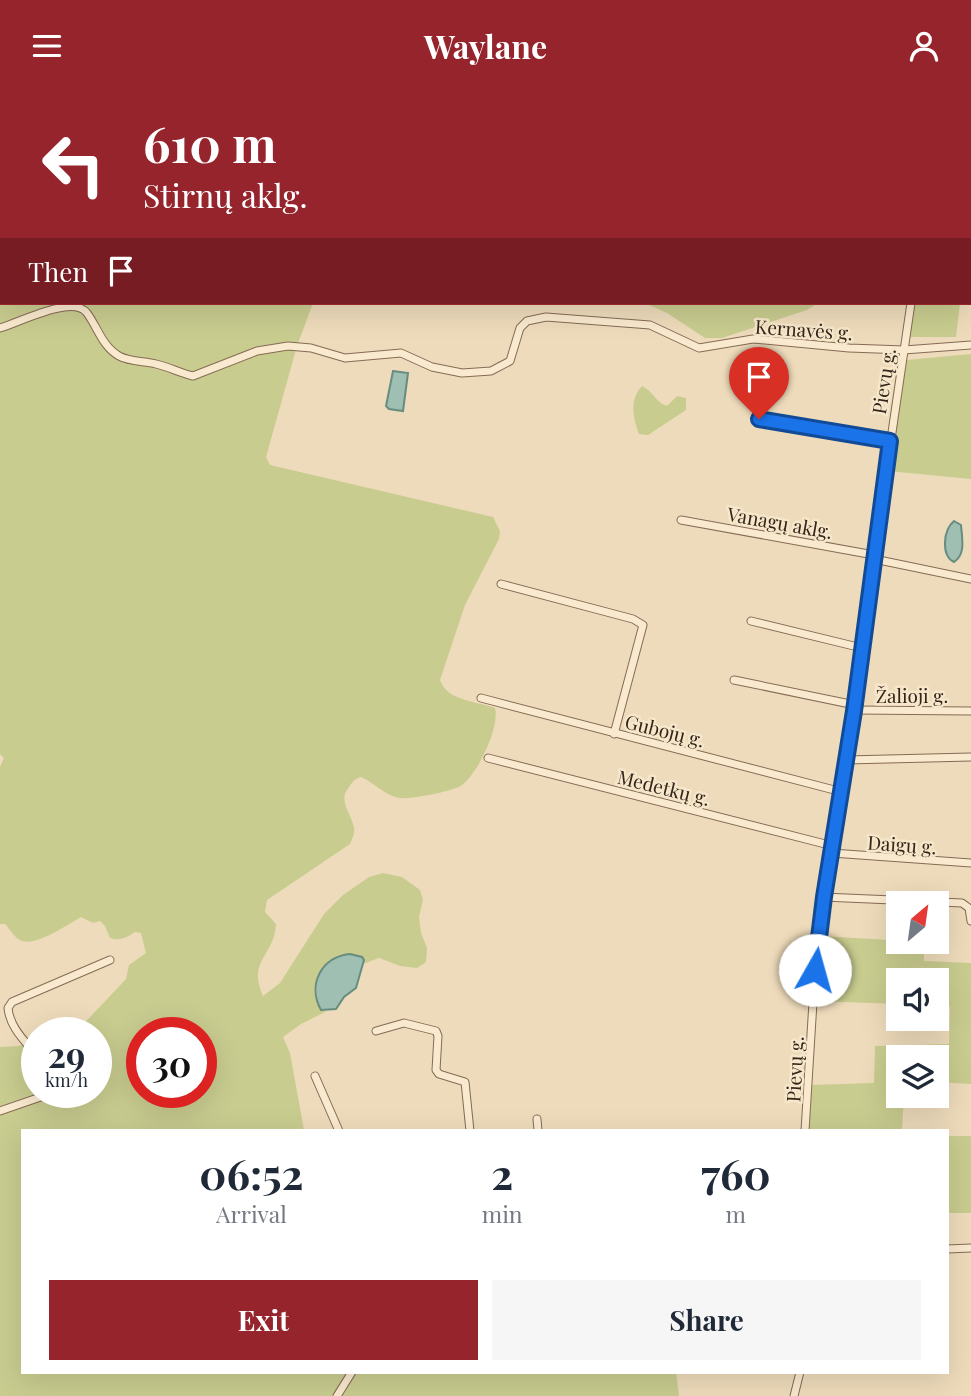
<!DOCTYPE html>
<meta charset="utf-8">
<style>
:root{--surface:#fff;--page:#f6f6f7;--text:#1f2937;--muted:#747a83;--accent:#95242c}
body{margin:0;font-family:"Playfair Display",serif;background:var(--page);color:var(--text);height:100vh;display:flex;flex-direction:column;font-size:26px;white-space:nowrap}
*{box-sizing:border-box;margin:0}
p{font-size:23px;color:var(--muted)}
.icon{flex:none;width:38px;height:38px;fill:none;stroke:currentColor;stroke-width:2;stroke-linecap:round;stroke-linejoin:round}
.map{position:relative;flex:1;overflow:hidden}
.sheet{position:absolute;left:21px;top:1038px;width:928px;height:245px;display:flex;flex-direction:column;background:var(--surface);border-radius:0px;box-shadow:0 7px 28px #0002}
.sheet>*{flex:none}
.top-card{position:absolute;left:0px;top:0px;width:971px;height:214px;box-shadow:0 7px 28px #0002;background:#95242c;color:#fff;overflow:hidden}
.needle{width:46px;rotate:29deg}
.controls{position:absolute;left:886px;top:800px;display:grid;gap:14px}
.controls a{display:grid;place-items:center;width:63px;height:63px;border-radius:0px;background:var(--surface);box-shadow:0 7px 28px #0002;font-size:35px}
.speed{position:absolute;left:21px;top:926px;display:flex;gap:14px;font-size:35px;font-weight:700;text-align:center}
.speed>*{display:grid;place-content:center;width:91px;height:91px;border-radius:50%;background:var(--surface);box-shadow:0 7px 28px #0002;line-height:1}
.speed small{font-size:18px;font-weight:400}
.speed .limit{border:10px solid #d22;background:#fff;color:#111}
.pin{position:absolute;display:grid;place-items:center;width:60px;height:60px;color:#fff;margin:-72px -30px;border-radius:50% 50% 50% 0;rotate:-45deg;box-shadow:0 0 7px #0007}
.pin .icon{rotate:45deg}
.me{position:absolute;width:77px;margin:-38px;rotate:7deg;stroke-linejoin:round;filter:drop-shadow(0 0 5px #0008)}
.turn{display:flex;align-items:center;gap:24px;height:147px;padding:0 28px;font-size:32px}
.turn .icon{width:91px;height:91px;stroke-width:2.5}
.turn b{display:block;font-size:49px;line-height:60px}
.then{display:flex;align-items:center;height:66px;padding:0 28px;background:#0003;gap:14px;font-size:26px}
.eta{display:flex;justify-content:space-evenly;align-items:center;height:119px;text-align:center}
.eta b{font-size:42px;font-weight:700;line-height:49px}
.button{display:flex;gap:14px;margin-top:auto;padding:14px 28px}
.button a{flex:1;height:80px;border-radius:0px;background:var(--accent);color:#fff;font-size:28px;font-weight:700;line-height:80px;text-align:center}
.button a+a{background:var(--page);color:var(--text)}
header{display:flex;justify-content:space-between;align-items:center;height:91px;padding:0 28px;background:var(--accent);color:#fff;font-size:32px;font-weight:700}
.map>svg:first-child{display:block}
</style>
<header><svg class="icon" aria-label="menu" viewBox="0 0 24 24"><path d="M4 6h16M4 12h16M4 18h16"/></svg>Waylane<svg class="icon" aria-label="person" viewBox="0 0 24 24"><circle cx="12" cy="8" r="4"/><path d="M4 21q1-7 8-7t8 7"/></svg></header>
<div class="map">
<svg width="971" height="1305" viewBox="0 0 971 1305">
<rect width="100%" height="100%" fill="#eedbbb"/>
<g fill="#c9cc8f" fill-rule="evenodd">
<path d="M 0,0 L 307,0 L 308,2 L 2,2 L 2,212 L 313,212 L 297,255 L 266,366 L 270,374 L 493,426 L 500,440 L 499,448 L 465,514 L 440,589 C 447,610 476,610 495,617 C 500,636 478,682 462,694 C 455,700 408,709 399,707 C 384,704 375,692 361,686 C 355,688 353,690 349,696 C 337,710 352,723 354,737 C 355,743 352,748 350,753 L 267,809 L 265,821 L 276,833 C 274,866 247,869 263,905 L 280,892 L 324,823 L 343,804 L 369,786 L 383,782 L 402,786 L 420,799 L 423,809 L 419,826 L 421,842 L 427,857 L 426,871 L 417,877 L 400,875 L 379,867 L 363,873 L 364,869 L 350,863 L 329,869 L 316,902 L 321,919 L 327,920 L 301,933 L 283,946 L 290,962 L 304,1039 L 23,1040 L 23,1281 L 676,1281 L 679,1305 L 0,1305 L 0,956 L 19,955 L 31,949 L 37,954 L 37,1001 L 96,1001 L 96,942 L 76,941 L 126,888 L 129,874 L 146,862 L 141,842 L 135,841 C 126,847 120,850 110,847 L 105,835 L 100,830 L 93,832 L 81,826 C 67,834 34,857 20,849 C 14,846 10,838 5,833 L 0,833 L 0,676 L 4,667 L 0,663 ZM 142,942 L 201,942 L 201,1001 L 142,1001 Z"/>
<polygon points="645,212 818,212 807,219 722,247 705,247 667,222"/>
<polygon points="914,212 960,212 956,246 909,246"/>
<polygon points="971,263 971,388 888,380 907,269"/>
<path d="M 642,295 C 653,300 656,312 667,315 L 677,305 L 686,307 L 686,319 L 648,344 L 639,343 C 633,326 629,309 642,295 Z"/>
<polygon points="821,845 924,851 924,870 971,872 971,993 936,991 936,966 898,966 898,1004 904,1005 902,1039 807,1040 811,994 874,992 875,955 949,953 950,916 936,915 936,889 898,889 898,913 816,910"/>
<rect x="947" y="1045" width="24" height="77"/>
</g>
<g fill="#9fbfb3" stroke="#678c80" stroke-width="2">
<polygon points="393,280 408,282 403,320 389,318 386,315"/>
<path d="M 954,430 L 961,434 C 962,448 966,463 954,471 C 941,465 943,439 954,430 Z"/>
<path d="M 350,863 L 362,866 L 364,869 L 356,897 L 344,906 L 336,918 L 321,919 C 307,894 321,866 350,863 Z"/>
</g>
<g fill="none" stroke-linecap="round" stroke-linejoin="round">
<polyline stroke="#678c80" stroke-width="2" points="322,0 324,2"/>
<g stroke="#856b55" stroke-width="9">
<g id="minor">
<polyline points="930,0 961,2"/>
<polyline points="970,2 971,2"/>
<polyline points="970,173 971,173"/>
<path d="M 0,237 C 18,232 73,203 87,222 C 98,237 102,255 119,265 C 130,271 144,270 156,273 C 169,276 180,282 193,285 L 257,260 L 288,255 L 311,257 L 345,267 L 401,262 L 432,276 L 462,282 L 491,280 L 510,270 L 520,237 L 527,230 L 546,226 L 650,234 L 699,257 L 753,248 L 849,257 L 904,259 L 971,254"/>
<polyline points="759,329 890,350"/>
<polyline points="681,429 874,464"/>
<polyline points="874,468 971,488"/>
<polyline points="501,493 633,528 643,534 614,643"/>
<polyline points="751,530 862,557"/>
<polyline points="734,589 855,614"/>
<polyline points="481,607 842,701"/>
<polyline points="854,619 971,620"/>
<polyline points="488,667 833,755"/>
<polyline points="846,669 971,666"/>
<polyline points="832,762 971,772"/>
<polyline points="823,806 962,812 969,817 971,830"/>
<polyline points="376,940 404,932 436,940 438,945 436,979 439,983 465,991 470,1040"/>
<path d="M 37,965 C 25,950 10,937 8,917 L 12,911 L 110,869"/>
<polyline points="315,985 339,1040"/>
<polyline points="0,1020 55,1001"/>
<polyline points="537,1028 538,1040"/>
<polyline points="805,1040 815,879 823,806 854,619 874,464 911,212"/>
<polyline points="947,1158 971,1157"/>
<polyline points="337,1305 352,1281"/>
<polyline points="794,1305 800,1281"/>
</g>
</g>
<use href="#minor" stroke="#f9e9ce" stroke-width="7"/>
</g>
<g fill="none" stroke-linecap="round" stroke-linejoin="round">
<g stroke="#114b97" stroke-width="18">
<polyline id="route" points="759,328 890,350 854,620 824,806 815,879"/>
</g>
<use href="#route" stroke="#1a73e8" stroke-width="12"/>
</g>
<g text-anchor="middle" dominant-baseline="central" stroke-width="5" stroke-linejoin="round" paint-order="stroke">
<g font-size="19" fill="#34251a" stroke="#f6e6ca">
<text transform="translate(804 238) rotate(4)">Kernavės g.</text>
<text transform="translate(883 290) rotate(-81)">Pievų g.</text>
<text transform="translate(780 431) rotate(10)">Vanagų aklg.</text>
<text x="912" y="604">Žalioji g.</text>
<text transform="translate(665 639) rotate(14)">Gubojų g.</text>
<text transform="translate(664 696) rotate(14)">Medetkų g.</text>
<text transform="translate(902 753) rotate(4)">Daigų g.</text>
<text transform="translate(794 978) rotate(-87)">Pievų g.</text>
</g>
</g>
</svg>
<div class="controls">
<a><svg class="needle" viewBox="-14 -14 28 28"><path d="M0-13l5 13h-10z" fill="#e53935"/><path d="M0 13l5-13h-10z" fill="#747a83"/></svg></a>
<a><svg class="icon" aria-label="sound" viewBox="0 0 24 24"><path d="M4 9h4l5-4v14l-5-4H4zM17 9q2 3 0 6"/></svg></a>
<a><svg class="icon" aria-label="layers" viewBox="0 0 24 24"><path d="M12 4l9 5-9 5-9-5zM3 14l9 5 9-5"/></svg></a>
</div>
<div class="speed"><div>29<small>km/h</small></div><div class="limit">30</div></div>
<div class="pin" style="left:759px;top:328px;background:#d93025"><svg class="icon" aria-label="arrive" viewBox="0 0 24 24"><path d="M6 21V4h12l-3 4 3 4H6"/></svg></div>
<svg class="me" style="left:815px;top:879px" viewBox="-20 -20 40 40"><circle r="19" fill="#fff"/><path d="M0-13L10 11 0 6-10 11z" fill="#1a73e8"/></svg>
<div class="top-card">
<div class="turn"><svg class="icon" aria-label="left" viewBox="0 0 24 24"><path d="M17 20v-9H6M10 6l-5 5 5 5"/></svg><div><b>610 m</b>Stirnų aklg.</div></div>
<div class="then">Then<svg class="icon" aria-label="arrive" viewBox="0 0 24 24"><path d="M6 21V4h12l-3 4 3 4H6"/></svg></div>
</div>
<section class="sheet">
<div class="eta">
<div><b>06:52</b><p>Arrival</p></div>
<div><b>2</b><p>min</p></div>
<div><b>760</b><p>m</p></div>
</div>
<div class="button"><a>Exit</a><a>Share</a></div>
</section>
</div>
